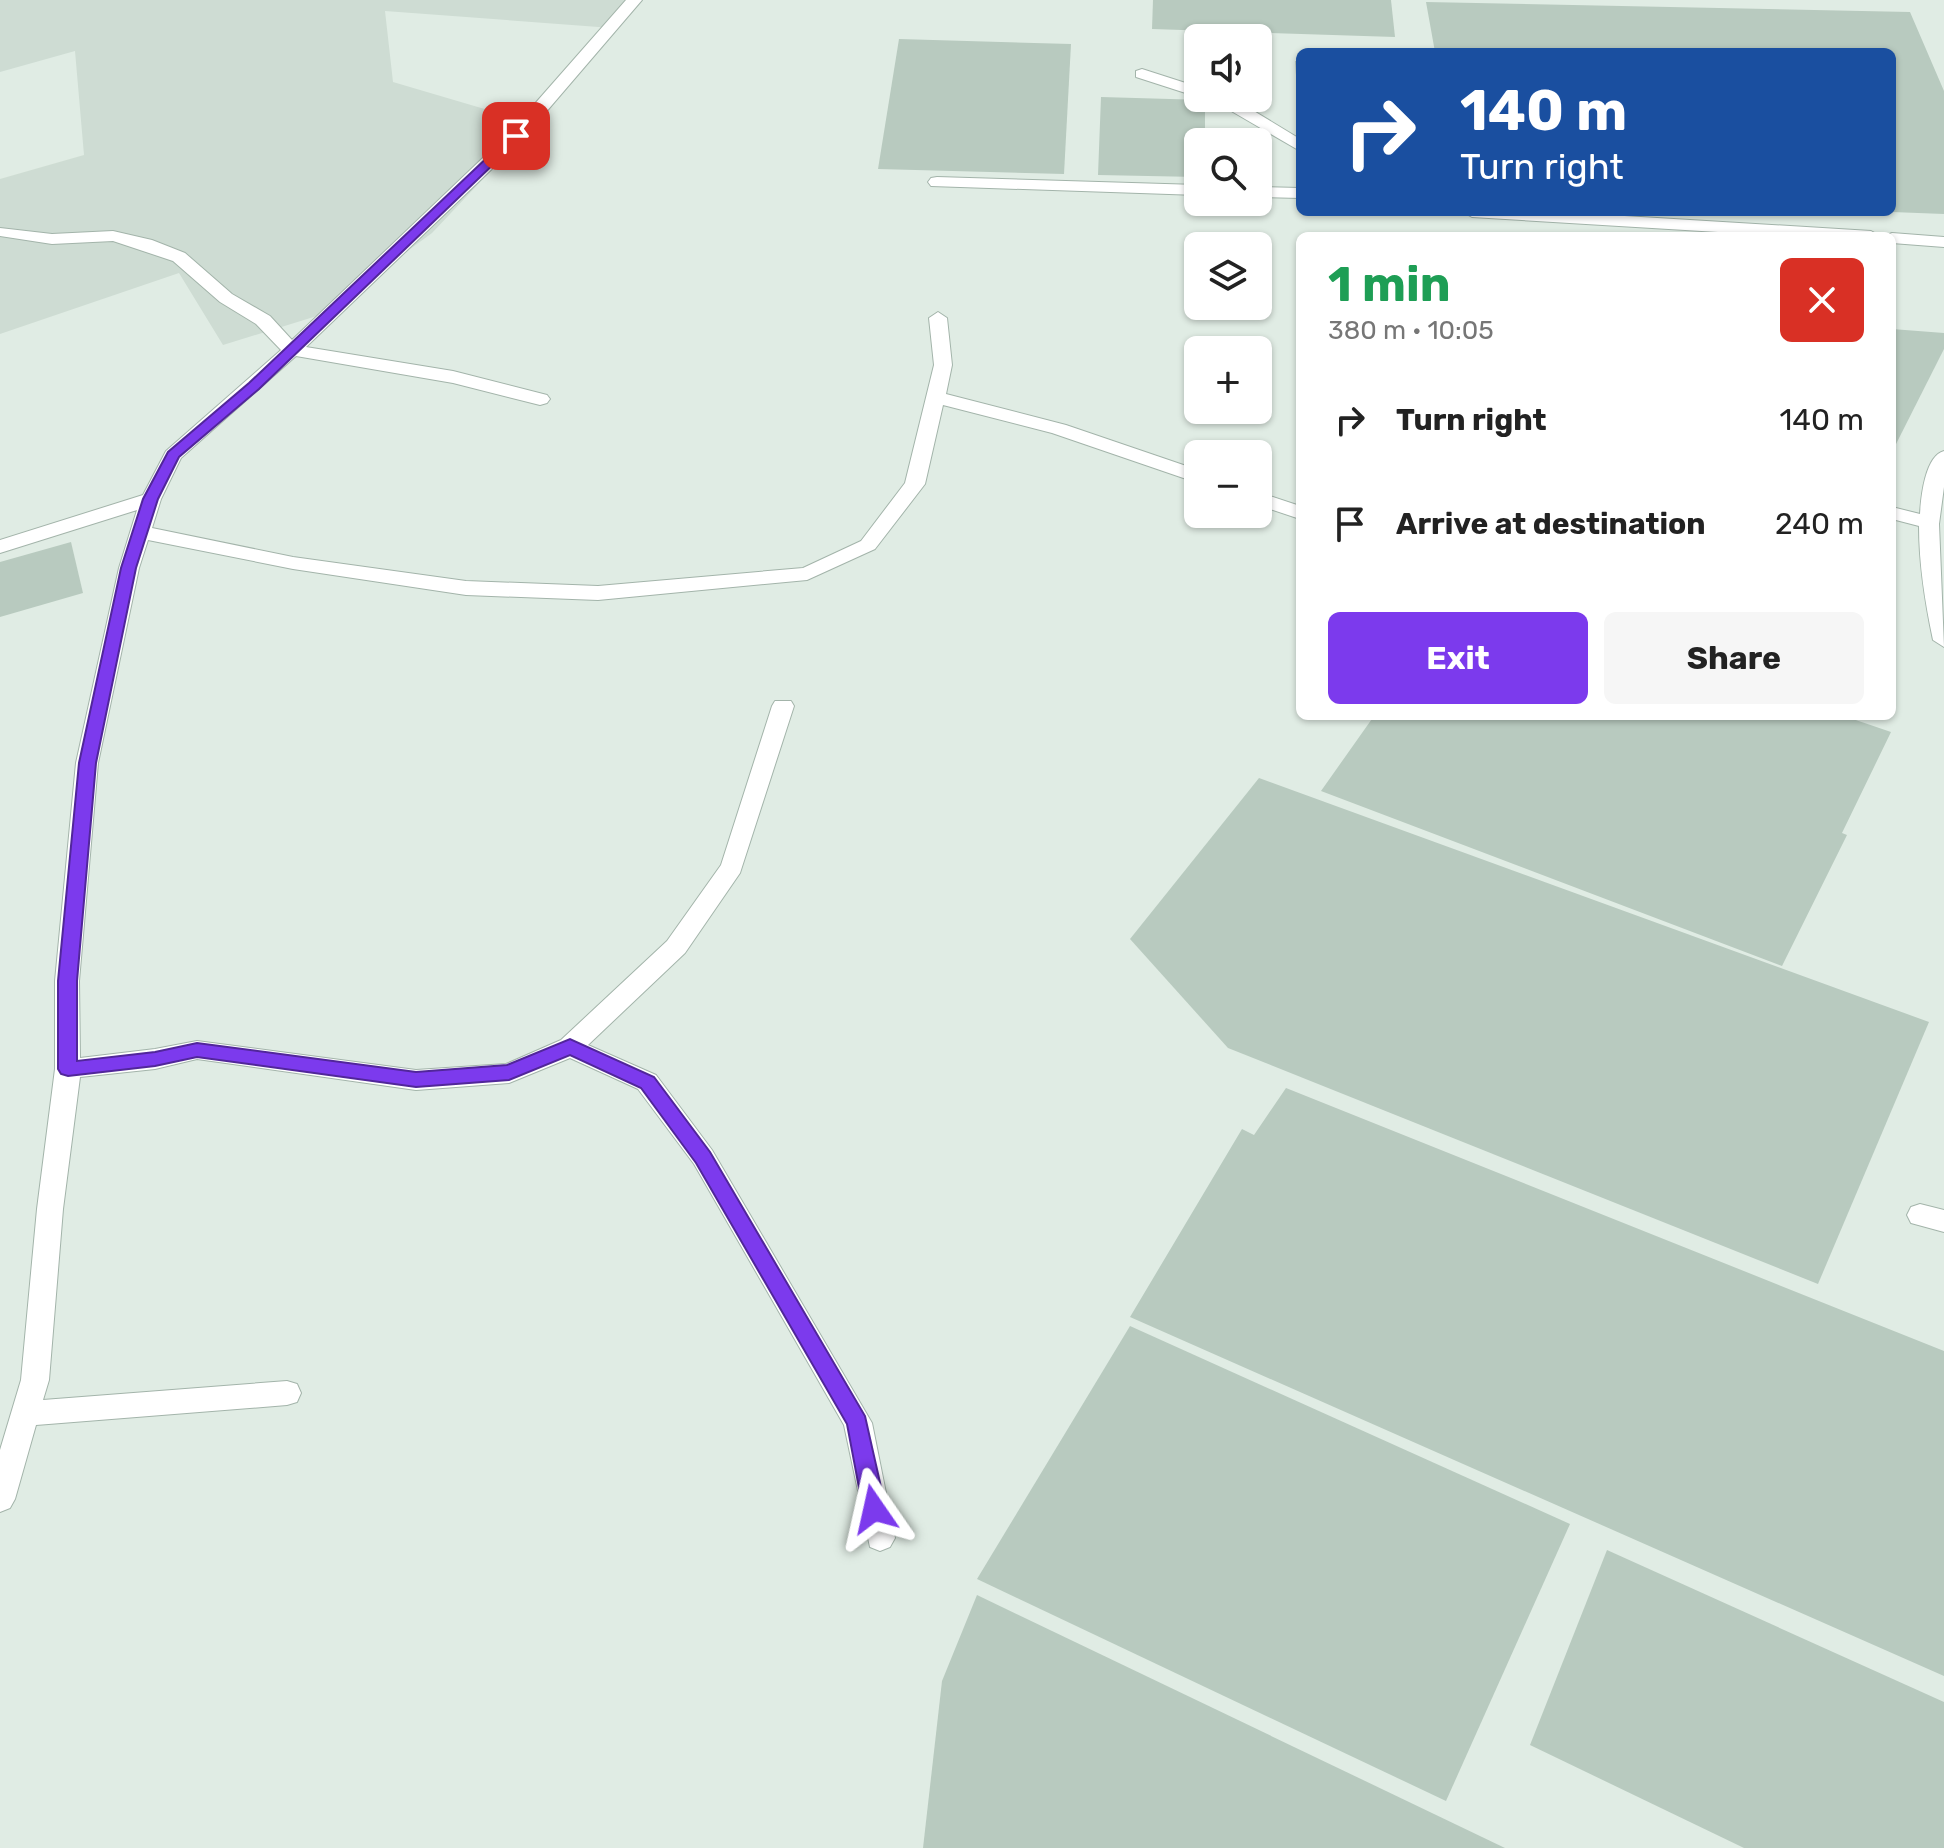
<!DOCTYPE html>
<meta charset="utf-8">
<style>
:root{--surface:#fff;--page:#f6f6f6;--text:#222;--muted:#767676;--accent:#7c3aed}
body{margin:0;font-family:Rubik,sans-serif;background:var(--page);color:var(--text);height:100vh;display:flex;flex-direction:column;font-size:30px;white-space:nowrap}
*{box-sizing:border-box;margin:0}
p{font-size:26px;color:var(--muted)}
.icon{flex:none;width:44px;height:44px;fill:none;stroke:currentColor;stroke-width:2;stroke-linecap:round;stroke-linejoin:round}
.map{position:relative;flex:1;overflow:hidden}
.side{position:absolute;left:1296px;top:232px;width:600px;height:488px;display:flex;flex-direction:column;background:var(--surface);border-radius:12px;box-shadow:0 2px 6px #0004}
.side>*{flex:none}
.guide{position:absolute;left:1296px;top:48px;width:600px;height:168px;border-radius:12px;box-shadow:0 2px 6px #0004;background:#1a4fa0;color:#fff;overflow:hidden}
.buttons{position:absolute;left:1184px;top:24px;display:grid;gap:16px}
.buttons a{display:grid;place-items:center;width:88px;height:88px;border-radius:12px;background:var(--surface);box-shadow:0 2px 6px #0004;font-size:40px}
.pin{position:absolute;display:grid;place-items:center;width:68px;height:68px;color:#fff;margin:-34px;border-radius:16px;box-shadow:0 4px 12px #0006}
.me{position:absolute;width:88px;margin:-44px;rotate:349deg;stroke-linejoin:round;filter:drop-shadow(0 0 6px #0008)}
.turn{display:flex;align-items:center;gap:28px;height:168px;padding:0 32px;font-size:36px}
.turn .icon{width:104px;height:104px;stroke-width:2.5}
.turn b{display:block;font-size:56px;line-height:68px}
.round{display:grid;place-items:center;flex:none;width:84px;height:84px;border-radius:12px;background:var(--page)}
.headline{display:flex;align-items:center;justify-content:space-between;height:136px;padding:0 32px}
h1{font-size:48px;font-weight:700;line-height:60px;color:#1e9e55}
.primary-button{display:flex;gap:16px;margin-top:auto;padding:16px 32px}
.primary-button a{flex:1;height:92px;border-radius:12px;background:var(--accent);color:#fff;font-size:32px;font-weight:700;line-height:92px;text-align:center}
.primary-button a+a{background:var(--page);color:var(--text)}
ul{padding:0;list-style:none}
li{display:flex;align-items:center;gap:24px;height:104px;padding:0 32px}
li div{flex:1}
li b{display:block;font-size:30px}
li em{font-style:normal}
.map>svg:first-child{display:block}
</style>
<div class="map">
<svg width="1944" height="1848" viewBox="0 0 1944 1848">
<rect width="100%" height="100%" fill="#e0ece4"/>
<polygon fill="#cedcd3" points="0,0 637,0 612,28 385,11 393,82 535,124 432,233 320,315 223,345 179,273 0,334 0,179 84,155 75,51 0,72"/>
<g fill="#b8cabf">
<polygon points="1153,0 1391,0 1395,37 1152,29"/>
<polygon points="1426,2 1910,12 1944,91 1944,214 1892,212 1892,52 1435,52"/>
<polygon points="899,39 1071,44 1064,174 878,169"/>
<polygon points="1295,61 1300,61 1300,104 1298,104"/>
<polygon points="1101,97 1205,100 1205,142 1198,142 1198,177 1098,175"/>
<polygon points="1892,329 1944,333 1944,349 1892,452"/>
<polygon points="71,542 83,593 0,617 0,562"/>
<polygon points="1374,716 1844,716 1891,732 1842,833 1847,835 1782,966 1321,791"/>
<polygon points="1259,778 1929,1022 1818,1284 1228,1048 1130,939"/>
<polygon points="1286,1088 1944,1351 1944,1676 1130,1317 1242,1129 1254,1135"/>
<polygon points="1130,1326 1570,1524 1446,1801 977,1579"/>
<polygon points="1607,1550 1944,1702 1944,1848 1744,1848 1530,1745"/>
<polygon points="977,1595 1505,1848 923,1848 942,1681"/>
</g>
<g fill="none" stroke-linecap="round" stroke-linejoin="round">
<g stroke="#a3b4aa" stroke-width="2">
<g id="minor">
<polygon points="626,0 642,0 522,140 306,347 453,371 547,395 550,399 547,403 540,405 453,383 296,356 181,458 161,499 152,528 293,557 466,581 598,586 803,568 861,541 905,483 934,365 929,318 938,312 947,318 952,365 946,394 1066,425 1198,470 1198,483 1052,433 943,405 925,484 875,549 807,580 598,600 466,595 293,569 148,540 139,568 98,763 79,981 80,1058 155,1049 197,1041 416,1070 506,1064 561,1040 667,941 721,865 772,706 775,701 791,701 794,706 740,873 685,953 588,1045 656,1075 712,1150 872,1423 895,1538 890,1547 880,1551 870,1547 844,1425 694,1164 638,1089 570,1058 509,1083 416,1090 197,1059 155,1069 80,1077 63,1209 49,1380 43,1400 287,1381 297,1384 301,1393 297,1402 287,1405 36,1425 15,1499 10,1508 0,1512 0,1450 21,1380 37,1209 55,1069 55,981 76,763 119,568 137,510 0,553 0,540 143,495 166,451 281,350 256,324 220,302 173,261 113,241 52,244 0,236 0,228 52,234 113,231 152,240 185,253 232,294 270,316 292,340 510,132"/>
<polygon points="1142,69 1198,87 1198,97 1136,77 1136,71"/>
<polygon points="1209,98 1234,99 1300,139 1300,151"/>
<polygon points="937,177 1198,185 1198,195 931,186 928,182 931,178"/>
<polygon points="1258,187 1300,188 1300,198 1258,197"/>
<polygon points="1463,212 1559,212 1871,231 1880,236 1783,236 1472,217"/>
<polygon points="1892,233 1944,237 1944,247 1892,243 1892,236 1885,236"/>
<path d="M 1944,451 L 1944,487 L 1939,524 L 1944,647 L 1933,640 C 1925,602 1919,565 1919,526 L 1892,519 L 1892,507 L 1920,514 C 1921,497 1925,456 1944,451 Z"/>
<polygon points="1258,492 1300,506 1300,519 1258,505"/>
<polygon points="1920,1204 1944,1210 1944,1232 1911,1223 1907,1215 1911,1207"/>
</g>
</g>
<use href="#minor" fill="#fff" fill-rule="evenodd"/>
</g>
<polygon fill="#7c3aed" stroke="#51269a" stroke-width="2" points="512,134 523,136 259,389 179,457 158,499 136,568 96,763 77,981 77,1061 155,1052 197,1043 416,1072 507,1065 570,1039 654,1077 710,1152 865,1416 886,1509 882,1516 874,1519 867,1516 863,1509 847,1424 696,1163 641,1088 570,1055 509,1080 416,1087 197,1057 155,1066 68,1076 61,1074 58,1069 58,981 79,763 121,568 143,499 168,452 249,383"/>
</svg>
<div class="buttons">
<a><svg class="icon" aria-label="sound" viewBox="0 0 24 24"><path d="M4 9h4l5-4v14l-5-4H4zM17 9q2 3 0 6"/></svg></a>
<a><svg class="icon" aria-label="search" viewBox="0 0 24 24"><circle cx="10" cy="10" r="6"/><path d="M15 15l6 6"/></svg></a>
<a><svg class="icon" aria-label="layers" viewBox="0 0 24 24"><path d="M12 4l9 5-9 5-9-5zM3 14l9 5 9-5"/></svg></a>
<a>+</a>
<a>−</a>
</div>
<div class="pin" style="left:516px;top:136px;background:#d93025"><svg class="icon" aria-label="arrive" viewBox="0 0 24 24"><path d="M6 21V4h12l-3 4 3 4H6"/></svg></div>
<svg class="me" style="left:874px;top:1509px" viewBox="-20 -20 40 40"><path d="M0-17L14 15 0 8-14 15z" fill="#7c3aed" stroke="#fff" stroke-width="4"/></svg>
<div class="guide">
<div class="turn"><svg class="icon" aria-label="right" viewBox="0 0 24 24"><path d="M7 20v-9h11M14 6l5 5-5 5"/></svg><div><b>140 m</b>Turn right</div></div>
</div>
<section class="side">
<div class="headline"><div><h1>1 min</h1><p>380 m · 10:05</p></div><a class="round" style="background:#d93025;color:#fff"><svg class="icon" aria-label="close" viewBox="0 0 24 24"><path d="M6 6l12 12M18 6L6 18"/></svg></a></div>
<ul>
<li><svg class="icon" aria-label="right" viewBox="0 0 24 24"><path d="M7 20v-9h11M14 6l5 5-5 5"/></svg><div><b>Turn right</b></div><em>140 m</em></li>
<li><svg class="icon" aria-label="arrive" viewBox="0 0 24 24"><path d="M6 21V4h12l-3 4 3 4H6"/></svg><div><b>Arrive at destination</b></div><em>240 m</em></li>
</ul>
<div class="primary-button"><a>Exit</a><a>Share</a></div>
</section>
</div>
